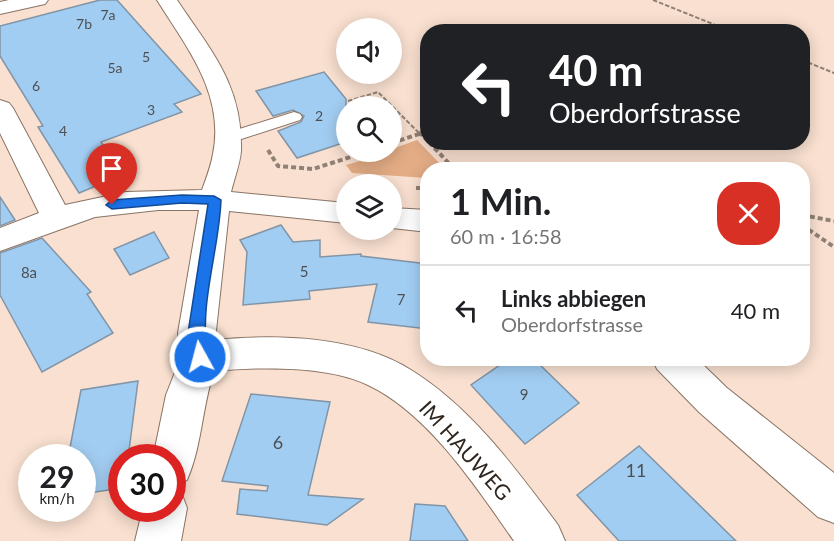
<!DOCTYPE html>
<html lang="de">
<meta charset="utf-8">
<style>
:root{--surface:#fff;--page:#f6f6f6;--text:#202124;--muted:#757577;--line:#e0e0e0}
body{margin:0;font-family:Lato,sans-serif;background:var(--page);color:var(--text);height:100vh;display:flex;flex-direction:column;font-size:22px;white-space:nowrap}
*{box-sizing:border-box;margin:0}
p{font-size:20px;color:var(--muted)}
.icon{flex:none;width:33px;height:33px;fill:none;stroke:currentColor;stroke-width:2;stroke-linecap:round;stroke-linejoin:round}
.map{position:relative;flex:1;overflow:hidden}
.sheet{position:absolute;left:420px;top:162px;width:390px;height:204px;display:flex;flex-direction:column;background:var(--surface);border-radius:24px;box-shadow:0 3px 15px #0003}
.sheet>*{flex:none}
.hud{position:absolute;left:420px;top:24px;width:390px;height:126px;border-radius:24px;box-shadow:0 3px 15px #0003;background:#202124;color:#fff;overflow:hidden}
.fabs{position:absolute;left:336px;top:18px;display:grid;gap:12px}
.fabs a{display:grid;place-items:center;width:66px;height:66px;border-radius:50%;background:var(--surface);box-shadow:0 3px 15px #0003;font-size:30px}
.speed{position:absolute;left:18px;top:444px;display:flex;gap:12px;font-size:30px;font-weight:700;text-align:center}
.speed>*{display:grid;place-content:center;width:78px;height:78px;border-radius:50%;background:var(--surface);box-shadow:0 3px 15px #0003;line-height:1}
.speed small{font-size:15px;font-weight:400}
.speed .limit{border:9px solid #d22;background:#fff;color:#111}
.pin{position:absolute;display:grid;place-items:center;width:51px;height:51px;color:#fff;margin:-62px -26px;border-radius:50% 50% 50% 0;rotate:-45deg;box-shadow:0 0 6px #0007}
.pin .icon{rotate:45deg}
.me{position:absolute;width:66px;margin:-33px;rotate:353deg;stroke-linejoin:round;filter:drop-shadow(0 0 4px #0008)}
.turn{display:flex;align-items:center;gap:21px;height:126px;padding:0 30px;font-size:27px}
.turn .icon{width:78px;height:78px;stroke-width:2.5}
.turn b{display:block;font-size:42px;line-height:51px}
.round{display:grid;place-items:center;flex:none;width:63px;height:63px;border-radius:24px;background:var(--page)}
.head{display:flex;align-items:center;justify-content:space-between;height:102px;padding:0 30px}
h1{font-size:36px;font-weight:700;line-height:45px}
ul{padding:0;list-style:none}
li{display:flex;align-items:center;gap:18px;height:90px;padding:0 30px;border-top:2px solid var(--line)}
li div{flex:1}
li b{display:block;font-size:22px}
li em{font-style:normal}
.map>svg:first-child{display:block}
</style>
<div class="map">
<svg width="834" height="541" viewBox="0 0 834 541">
<rect width="100%" height="100%" fill="#f9e0d0"/>
<polygon fill="#e3ac85" points="417,140 445,169 428,170 427,178 352,173 346,165 392,152 392,149"/>
<g fill="#a2cdf2" stroke="#8195a7" stroke-width="1.5">
<polygon points="100,0 117,0 201,94 174,104 182,112 101,142 125,174 79,193 38,127 43,126 0,56 0,26"/>
<polygon points="324,72 346,99 346,142 297,158 278,131 301,122 304,116 293,110 273,116 256,91"/>
<polygon points="0,197 15,220 0,226"/>
<polygon points="281,225 293,242 320,240 320,257 361,254 361,256 428,264 428,329 368,322 377,284 309,291 310,299 243,305 247,252 240,240"/>
<polygon points="154,232 169,258 130,275 114,249"/>
<polygon points="42,238 91,292 87,294 113,333 42,372 0,295 0,253"/>
<polygon points="510,358 533,358 579,403 525,444 471,385"/>
<polygon points="138,381 128,458 122,458 122,488 82,494 82,458 68,458 81,390"/>
<polygon points="251,394 330,402 308,495 363,499 327,525 237,514 240,489 267,491 268,486 222,481"/>
<polygon points="639,446 736,541 619,541 577,495"/>
<polygon points="415,504 445,506 468,541 410,541"/>
</g>
<g fill="none" stroke-linecap="round" stroke-linejoin="round">
<g stroke="#8a7465" stroke-width="2">
<polygon id="lane" points="294,112 300,114 302,117 300,120 226,144 218,139 220,135"/>
</g>
<g stroke="#8a7465" stroke-width="2">
<g id="street">
<polygon points="9,0 48,0 45,4 0,14 0,2"/>
<path d="M 157,0 L 177,0 C 211,51 243,85 241,151 C 240,164 234,179 231,192 L 346,203 L 346,223 L 229,211 L 215,340 C 277,334 357,336 411,370 C 471,407 516,469 558,525 L 565,541 L 514,541 C 477,488 428,413 368,385 C 327,365 258,367 214,371 C 202,407 202,446 187,480 L 172,486 L 172,458 L 153,458 L 166,395 L 181,357 L 178,333 L 199,210 L 158,210 L 95,217 L 0,251 L 0,228 L 39,213 L 0,133 L 0,100 L 9,103 L 13,108 L 65,205 L 126,192 L 202,190 C 206,179 211,166 213,154 C 225,94 187,48 157,0 Z"/>
<polygon points="392,208 428,210 428,232 392,228"/>
<polygon points="652,358 696,358 727,388 834,473 834,523 818,517 699,412 657,369"/>
<polygon points="172,489 181,492 187,508 181,541 135,541 143,508 172,508"/>
</g>
</g>
<g stroke="#918075" stroke-width="2" stroke-dasharray="4.5 2" stroke-linecap="butt">
<polyline points="653,0 733,32"/>
<polyline points="802,60 834,73"/>
<polyline points="348,101 378,92 420,134"/>
<polyline points="420,134 428,131"/>
</g>
<g stroke="#918075" stroke-width="4" stroke-dasharray="5 3" stroke-linecap="butt">
<polyline points="419,132 428,141"/>
<polyline points="429,142 455,170"/>
<polyline points="392,143 425,132"/>
<polyline points="268,150 278,166 313,169 366,152"/>
<polyline points="416,188 428,188"/>
<polyline points="802,215 834,221"/>
<polyline points="802,225 834,247"/>
</g>
<use href="#lane" fill="#fff" fill-rule="evenodd"/>
<use href="#street" fill="#fff" fill-rule="evenodd"/>
</g>
<path fill="#1a73e8" stroke="#114b97" stroke-width="1.5" d="M 182,195 L 214,196 L 221,200 C 219,252 198,306 208,357 L 200,363 L 193,357 L 188,333 L 208,204 L 182,203 L 112,209 L 106,205 L 112,200 Z"/>
<g text-anchor="middle" dominant-baseline="central" stroke-width="6" stroke-linejoin="round" paint-order="stroke">
<g font-size="14" fill="#4c5054">
<text x="108" y="14">7a</text>
<text x="84" y="23">7b</text>
<text x="146" y="56">5</text>
<text x="115" y="67">5a</text>
<text x="36" y="85">6</text>
<text x="151" y="109">3</text>
<text x="319" y="115">2</text>
<text x="63" y="130">4</text>
</g>
<g font-size="15" fill="#4c5054">
<text x="304" y="271">5</text>
<text x="29" y="272">8a</text>
<text x="401" y="299">7</text>
<text x="524" y="394">9</text>
</g>
<g font-size="18" fill="#4c5054">
<text x="278" y="442">6</text>
<text x="636" y="470">11</text>
</g>
<g font-size="21" fill="#2f2620" stroke="#fff">
<text transform="translate(466 450) rotate(48)">IM HAUWEG</text>
</g>
</g>
</svg>
<div class="fabs">
<a><svg class="icon" aria-label="sound" viewBox="0 0 24 24"><path d="M4 9h4l5-4v14l-5-4H4zM17 9q2 3 0 6"/></svg></a>
<a><svg class="icon" aria-label="search" viewBox="0 0 24 24"><circle cx="10" cy="10" r="6"/><path d="M15 15l6 6"/></svg></a>
<a><svg class="icon" aria-label="layers" viewBox="0 0 24 24"><path d="M12 4l9 5-9 5-9-5zM3 14l9 5 9-5"/></svg></a>
</div>
<div class="speed"><div>29<small>km/h</small></div><div class="limit">30</div></div>
<div class="pin" style="left:112px;top:205px;background:#d93025"><svg class="icon" aria-label="arrive" viewBox="0 0 24 24"><path d="M6 21V4h12l-3 4 3 4H6"/></svg></div>
<svg class="me" style="left:200px;top:357px" viewBox="-20 -20 40 40"><circle r="17" fill="#1a73e8" stroke="#fff" stroke-width="3"/><path d="M0-11L8 9 0 5-8 9z" fill="#fff"/></svg>
<div class="hud">
<div class="turn"><svg class="icon" aria-label="left" viewBox="0 0 24 24"><path d="M17 20v-9H6M10 6l-5 5 5 5"/></svg><div><b>40 m</b>Oberdorfstrasse</div></div>
</div>
<section class="sheet">
<div class="head"><div><h1>1 Min.</h1><p>60 m · 16:58</p></div><a class="round" style="background:#d93025;color:#fff"><svg class="icon" aria-label="close" viewBox="0 0 24 24"><path d="M6 6l12 12M18 6L6 18"/></svg></a></div>
<ul>
<li><svg class="icon" aria-label="left" viewBox="0 0 24 24"><path d="M17 20v-9H6M10 6l-5 5 5 5"/></svg><div><b>Links abbiegen</b><p>Oberdorfstrasse</p></div><em>40 m</em></li>
</ul>
</section>
</div>
